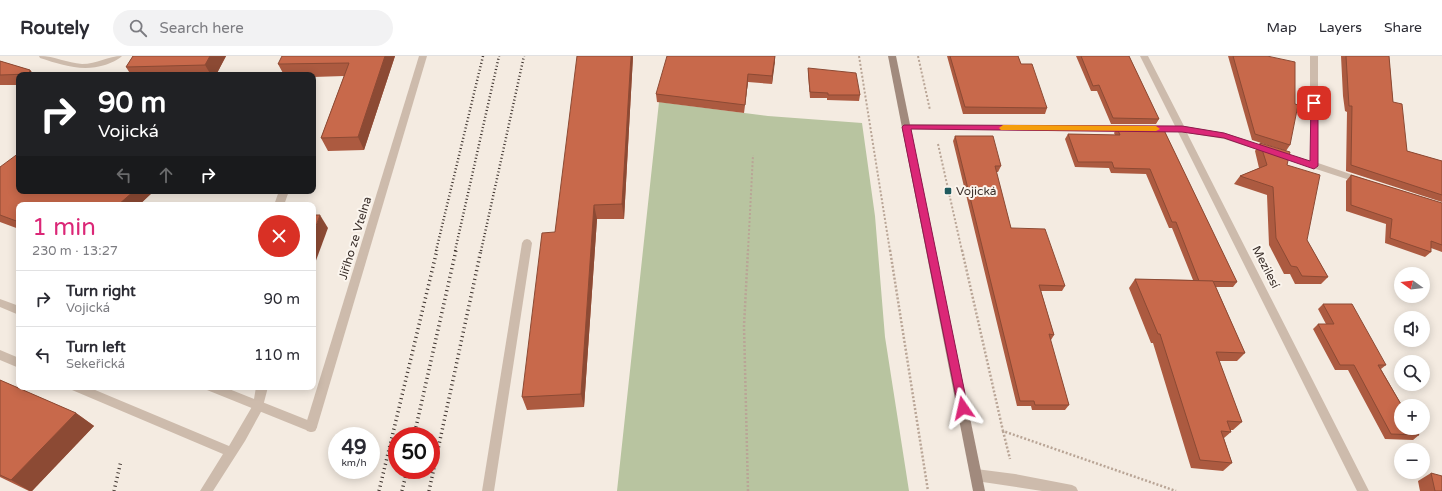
<!DOCTYPE html>
<meta charset="utf-8">
<style>
:root{--surface:#fff;--page:#f2f2f3;--text:#2b2b33;--muted:#7c7c81;--line:#e1e1e2;--accent:#db2777}
body{margin:0;font-family:"Varela Round",sans-serif;background:var(--page);color:var(--text);height:100vh;display:flex;flex-direction:column;font-size:15px;white-space:nowrap}
*{box-sizing:border-box;margin:0}
p{font-size:13px;color:var(--muted)}
.icon{flex:none;width:22px;height:22px;fill:none;stroke:currentColor;stroke-width:2;stroke-linecap:round;stroke-linejoin:round}
.map{position:relative;flex:1;overflow:hidden}
.details{position:absolute;left:16px;top:146px;width:300px;height:188px;display:flex;flex-direction:column;background:var(--surface);border-radius:8px;box-shadow:0 2px 10px #0003}
.details>*{flex:none}
.guide{position:absolute;left:16px;top:16px;width:300px;height:122px;border-radius:8px;box-shadow:0 2px 10px #0003;background:#202124;color:#fff;overflow:hidden}
.needle{width:26px;rotate:285deg}
.fabs{position:absolute;left:1394px;top:211px;display:grid;gap:8px}
.fabs a{display:grid;place-items:center;width:36px;height:36px;border-radius:50%;background:var(--surface);box-shadow:0 2px 10px #0003;font-size:20px}
.speed{position:absolute;left:328px;top:371px;display:flex;gap:8px;font-size:20px;font-weight:700;text-align:center}
.speed>*{display:grid;place-content:center;width:52px;height:52px;border-radius:50%;background:var(--surface);box-shadow:0 2px 10px #0003;line-height:1}
.speed small{font-size:10px;font-weight:400}
.speed .limit{border:6px solid #d22;background:#fff;color:#111}
.pin{position:absolute;display:grid;place-items:center;width:34px;height:34px;color:#fff;margin:-17px;border-radius:8px;box-shadow:0 2px 6px #0006}
.me{position:absolute;width:44px;margin:-22px;rotate:349deg;stroke-linejoin:round;filter:drop-shadow(0 0 3px #0008)}
.turn{display:flex;align-items:center;gap:14px;height:84px;padding:0 16px;font-size:18px}
.turn .icon{width:52px;height:52px;stroke-width:2.5}
.turn b{display:block;font-size:28px;line-height:34px}
.lanes{display:flex;align-items:center;height:38px;padding:0 16px;background:#0003;justify-content:center;gap:20px;direction:ltr}
.lanes .off{opacity:.35}
.round{display:grid;place-items:center;flex:none;width:42px;height:42px;border-radius:21px;background:var(--page)}
.headline{display:flex;align-items:center;justify-content:space-between;height:68px;padding:0 16px}
h1{font-size:24px;font-weight:600;line-height:30px;color:var(--accent)}
ul{padding:0;list-style:none}
li{display:flex;align-items:center;gap:12px;height:56px;padding:0 16px;border-top:1px solid var(--line)}
li div{flex:1}
li b{display:block;font-size:15px}
li em{font-style:normal}
header{display:flex;align-items:center;gap:24px;box-sizing:border-box;height:56px;padding:0 20px;background:var(--surface);border-bottom:1px solid var(--line)}
header strong{font-size:19px}
nav{display:flex;gap:22px;margin-inline-start:auto;font-size:14px}
.search{width:280px;height:36px;background:var(--page);display:flex;align-items:center;gap:10px;box-sizing:border-box;padding:0 14px;border-radius:22px;color:var(--muted);font-size:15px}
.map>svg:first-child{display:block}
</style>
<header>
<strong>Routely</strong>
<div class="search"><svg class="icon" aria-label="search" viewBox="0 0 24 24"><circle cx="10" cy="10" r="6"/><path d="M15 15l6 6"/></svg>Search here</div>
<nav><a>Map</a><a>Layers</a><a>Share</a></nav>
</header>
<div class="map">
<svg width="1442" height="435" viewBox="0 0 1442 435">
<rect width="100%" height="100%" fill="#f4ebe1"/>
<polygon fill="#b8c4a0" points="659,46 768,60 862,67 875,160 885,281 909,435 617,435"/>
<g fill="none" stroke-linecap="round" stroke-linejoin="round">
<g stroke="#b9a596" stroke-width="2" stroke-dasharray="2 2" stroke-linecap="butt">
<polyline points="859,0 890,195"/>
<polyline points="918,0 930,54"/>
<polyline points="938,88 962,195"/>
<polyline points="748,195 753,99"/>
</g>
<g stroke="#b9a596" stroke-width="2.5" stroke-dasharray="2 2" stroke-linecap="butt">
<polyline points="890,194 928,435"/>
<polyline points="962,194 1003,375 1176,435"/>
<polyline points="1003,375 1010,403"/>
<polyline points="748,435 744,270 748,194"/>
</g>
<g fill="#cdbbac" fill-rule="evenodd">
<path d="M 39,0 C 55,0 67,7 82,8 C 97,8 108,0 122,0 C 118,4 111,7 105,9 C 82,16 62,9 40,2 Z"/>
<polygon points="279,135 289,135 284,149 274,149"/>
<polygon points="527,183 530,184 532,187 494,435 482,435 522,187 524,184"/>
<polygon points="0,294 19,302 19,312 0,304"/>
<polygon points="70,331 88,331 229,390 253,349 256,331 268,331 262,354 245,385 213,435 200,435 223,398 72,334"/>
<polygon points="976,413 1015,418 1072,429 1076,431 1078,435 1042,435 976,425 972,423 970,419 972,415"/>
</g>
<g fill="#cdbbac" fill-rule="evenodd">
<polygon points="419,0 427,0 317,371 315,375 311,376 307,375 305,371"/>
<polygon points="1140,0 1148,0 1184,70 1225,77 1310,105 1310,0 1318,0 1318,107 1365,123 1367,125 1365,127 1362,128 1224,83 1187,77 1369,435 1357,435 1178,76 1152,76 1148,73 1152,70 1175,70"/>
<polygon points="906,68 1130,70 1134,73 1130,76 903,73 902,71 903,69"/>
</g>
<g fill="#cdbbac" fill-rule="evenodd">
<polygon points="0,243 19,250 19,259 0,251"/>
<polygon points="205,331 224,331 315,367 317,371 315,375 311,376 207,334"/>
</g>
<polygon fill="#a18a7d" fill-rule="evenodd" points="888,0 896,0 985,435 973,435"/>
<g stroke="#3b302b" stroke-width="2.5" stroke-dasharray="1 2.5" stroke-linecap="butt">
<polyline points="436,195 483,0"/>
<polyline points="455,195 499,0"/>
<polyline points="481,195 524,0"/>
</g>
<g stroke="#3b302b" stroke-width="3.5" stroke-dasharray="1 3.5" stroke-linecap="butt">
<polyline points="414,380 456,194"/>
<polyline points="114,435 121,405"/>
<polyline points="379,435 437,194"/>
<polyline points="402,435 407,414"/>
<polyline points="429,435 481,194"/>
</g>
</g>
<g fill="#ac5a40">
<polygon points="133,0 226,0 216,19 131,19 126,11"/>
<polygon points="395,0 364,94 328,95 321,82 344,20 313,21 313,19 284,19 278,8"/>
<polygon points="633,0 624,163 597,163 584,351 527,354 522,341 555,176"/>
<polygon points="775,0 772,28 748,26 744,57 657,46 656,38"/>
<polygon points="947,0 1018,0 1021,8 1047,52 1045,58 963,58"/>
<polygon points="1076,0 1129,0 1159,63 1156,68 1111,68 1097,35 1091,35"/>
<polygon points="1228,0 1267,0 1290,89 1286,95 1252,84"/>
<polygon points="1341,0 1389,0 1393,46 1407,95 1442,105 1442,146 1346,115 1347,56 1345,55 1343,40"/>
<polygon points="0,5 30,14 34,19 19,19 19,29 0,29"/>
<polygon points="808,12 860,39 859,45 827,44 827,42 810,42 808,18"/>
<polygon points="1117,72 1163,72 1237,226 1233,231 1216,231 1245,297 1237,305 1219,305 1242,366 1233,374 1230,374 1231,376 1224,382 1232,407 1223,415 1191,412 1153,287 1151,287 1129,232 1135,223 1193,224 1172,172 1169,172 1146,118 1111,117 1109,112 1075,111 1065,83 1068,78 1115,79 1114,77"/>
<polygon points="955,80 1001,110 998,116 996,116 1011,172 1065,230 1062,235 1041,235 1054,279 1051,284 1050,284 1069,349 1065,354 1032,354 1031,350 1017,350 953,85"/>
<polygon points="1260,87 1287,109 1307,184 1328,221 1321,228 1295,228 1290,218 1284,218 1269,189 1267,139 1234,128 1240,120 1259,112 1255,95"/>
<polygon points="0,111 19,135 154,135 139,149 19,149 19,173 0,166"/>
<polygon points="1351,119 1442,147 1442,196 1431,192 1431,196 1425,201 1385,187 1386,168 1346,155 1346,125"/>
<polygon points="1323,248 1386,309 1381,313 1419,379 1413,384 1385,383 1348,314 1335,314 1313,273 1318,268 1326,268 1318,253"/>
<polygon points="0,324 76,357 94,370 32,435 29,435 0,421"/>
<polygon points="1431,417 1442,435 1420,435 1418,425"/>
</g>
<g fill="#8c4a34">
<polygon points="210,0 226,0 216,19 211,19 205,9"/>
<polygon points="385,0 395,0 364,94 358,81"/>
<polygon points="631,0 633,0 624,163 622,148"/>
<polygon points="775,0 775,6 772,28 772,20"/>
<polygon points="30,14 34,19 31,19 29,18"/>
<polygon points="748,18 748,26 744,57 745,49"/>
<polygon points="134,135 154,135 139,149 118,149"/>
<polygon points="594,149 597,163 584,351 581,338"/>
<polygon points="320,159 328,172 314,210 313,208 313,178"/>
<polygon points="76,357 94,370 32,435 30,435 11,424"/>
</g>
<g fill="#c8694b" stroke="#8c4a34">
<polygon points="133,0 210,0 205,9 126,11"/>
<polygon points="282,0 385,0 358,81 321,82 349,7 278,8"/>
<polygon points="577,0 631,0 622,148 594,149 581,338 522,341 542,177 555,176"/>
<polygon points="667,0 775,0 772,20 748,18 745,49 656,38"/>
<polygon points="950,0 1018,0 1021,8 1032,8 1047,52 965,51"/>
<polygon points="1081,0 1129,0 1159,63 1113,62 1099,29 1093,30"/>
<polygon points="1233,0 1267,0 1295,6 1295,48 1298,49 1290,89 1255,78"/>
<polygon points="1346,0 1389,0 1393,46 1402,48 1407,95 1442,105 1442,139 1351,109 1352,50 1349,50 1348,34"/>
<polygon points="0,5 30,14 29,18 0,19"/>
<polygon points="808,12 856,17 860,39 828,39 828,37 810,36"/>
<polygon points="1117,72 1163,72 1237,226 1199,225 1176,166 1172,166 1150,113 1114,112 1112,106 1078,106 1068,78 1120,79"/>
<polygon points="955,80 993,80 1001,110 995,110 1011,172 1045,173 1065,230 1039,229 1054,279 1049,278 1069,349 1035,349 1034,345 1020,345"/>
<polygon points="1260,87 1290,96 1287,109 1320,119 1307,184 1328,221 1302,220 1297,211 1291,210 1276,182 1273,131 1240,120 1267,109"/>
<polygon points="19,97 19,135 134,135 118,149 19,149 19,166 0,159 0,111"/>
<polygon points="1351,119 1442,147 1442,189 1431,185 1431,196 1390,182 1392,163 1351,149"/>
<polygon points="313,159 320,159 313,178"/>
<polygon points="1135,223 1213,225 1245,297 1216,296 1242,366 1227,365 1231,376 1221,375 1232,407 1200,404 1160,278 1158,278"/>
<polygon points="1323,248 1352,248 1386,309 1378,309 1402,350 1401,350 1401,372 1415,372 1419,379 1391,378 1354,309 1340,309 1318,268 1334,268"/>
<polygon points="0,324 76,357 11,424 0,419"/>
<polygon points="1431,417 1442,420 1442,435 1435,435"/>
</g>
<polygon fill="#db2777" stroke="#8e194d" points="1311,45 1314,45 1318,47 1318,110 1314,113 1224,82 1182,76 911,73 968,352 966,356 963,357 959,356 902,71 904,69 1182,70 1224,77 1310,105"/>
<polygon fill="#f59e0b" points="1003,69 1156,70 1160,73 1156,75 1001,74 999,72"/>
<rect fill="#1f5a5e" stroke="#fbf5ee" stroke-width="1.5" x="944" y="131" width="8" height="8" rx="2"/>
<g text-anchor="middle" dominant-baseline="central" stroke-width="4" stroke-linejoin="round" paint-order="stroke">
<g font-size="12" fill="#3b302b" stroke="#fbf5ee" text-anchor="start">
<text x="956" y="135">Vojická</text>
</g>
<g font-size="12" fill="#3b302b" stroke="#fbf5ee">
<text transform="translate(355 182) rotate(-73)">Jiřího ze Vtelna</text>
<text transform="translate(1266 211) rotate(63)">Mezilesí</text>
</g>
</g>
</svg>
<div class="fabs">
<a><svg class="needle" viewBox="-14 -14 28 28"><path d="M0-13l5 13h-10z" fill="#e53935"/><path d="M0 13l5-13h-10z" fill="#7c7c81"/></svg></a>
<a><svg class="icon" aria-label="sound" viewBox="0 0 24 24"><path d="M4 9h4l5-4v14l-5-4H4zM17 9q2 3 0 6"/></svg></a>
<a><svg class="icon" aria-label="search" viewBox="0 0 24 24"><circle cx="10" cy="10" r="6"/><path d="M15 15l6 6"/></svg></a>
<a>+</a>
<a>−</a>
</div>
<div class="speed"><div>49<small>km/h</small></div><div class="limit">50</div></div>
<div class="pin" style="left:1314px;top:47px;background:#d93025"><svg class="icon" aria-label="arrive" viewBox="0 0 24 24"><path d="M6 21V4h12l-3 4 3 4H6"/></svg></div>
<svg class="me" style="left:963px;top:352px" viewBox="-20 -20 40 40"><path d="M0-17L14 15 0 8-14 15z" fill="#db2777" stroke="#fff" stroke-width="4"/></svg>
<div class="guide">
<div class="turn"><svg class="icon" aria-label="right" viewBox="0 0 24 24"><path d="M7 20v-9h11M14 6l5 5-5 5"/></svg><div><b>90 m</b>Vojická</div></div>
<div class="lanes"><svg class="icon off" aria-label="left" viewBox="0 0 24 24"><path d="M17 20v-9H6M10 6l-5 5 5 5"/></svg><svg class="icon off" aria-label="ahead" viewBox="0 0 24 24"><path d="M12 20V5M6 11l6-6 6 6"/></svg><svg class="icon" aria-label="right" viewBox="0 0 24 24"><path d="M7 20v-9h11M14 6l5 5-5 5"/></svg></div>
</div>
<section class="details">
<div class="headline"><div><h1>1 min</h1><p>230 m · 13:27</p></div><a class="round" style="background:#d93025;color:#fff"><svg class="icon" aria-label="close" viewBox="0 0 24 24"><path d="M6 6l12 12M18 6L6 18"/></svg></a></div>
<ul>
<li><svg class="icon" aria-label="right" viewBox="0 0 24 24"><path d="M7 20v-9h11M14 6l5 5-5 5"/></svg><div><b>Turn right</b><p>Vojická</p></div><em>90 m</em></li>
<li><svg class="icon" aria-label="left" viewBox="0 0 24 24"><path d="M17 20v-9H6M10 6l-5 5 5 5"/></svg><div><b>Turn left</b><p>Sekeřická</p></div><em>110 m</em></li>
</ul>
</section>
</div>
